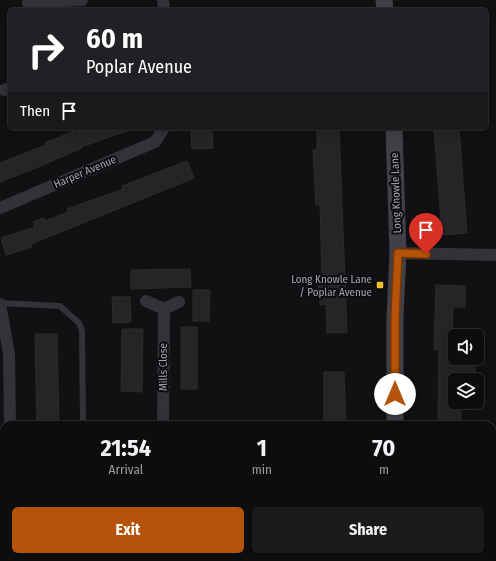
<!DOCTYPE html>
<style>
:root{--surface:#0d0d0e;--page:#1b1b1c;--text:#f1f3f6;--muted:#9a9c9e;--line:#2d2d2e;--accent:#b45309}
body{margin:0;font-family:"Fira Sans Condensed",sans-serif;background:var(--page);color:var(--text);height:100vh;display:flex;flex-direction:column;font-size:15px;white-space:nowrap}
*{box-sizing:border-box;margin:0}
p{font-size:13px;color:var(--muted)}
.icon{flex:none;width:22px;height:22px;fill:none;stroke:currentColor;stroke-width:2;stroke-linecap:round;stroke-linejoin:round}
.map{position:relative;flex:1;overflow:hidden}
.sheet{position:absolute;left:0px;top:421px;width:496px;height:140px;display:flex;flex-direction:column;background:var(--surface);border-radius:12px 12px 0 0;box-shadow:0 2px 10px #0003,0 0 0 1px var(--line)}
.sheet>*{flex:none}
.banner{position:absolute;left:8px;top:8px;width:480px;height:122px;border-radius:6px;box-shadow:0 2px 10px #0003,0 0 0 1px var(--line);background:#202124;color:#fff;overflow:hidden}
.tools{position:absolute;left:448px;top:329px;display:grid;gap:8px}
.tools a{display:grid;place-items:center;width:36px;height:36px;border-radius:6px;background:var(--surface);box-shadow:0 2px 10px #0003,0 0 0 1px var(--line);font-size:20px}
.pin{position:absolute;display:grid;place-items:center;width:34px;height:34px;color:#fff;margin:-41px -17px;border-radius:50% 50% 50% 0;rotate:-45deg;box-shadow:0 0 4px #0007}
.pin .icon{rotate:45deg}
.me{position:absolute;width:44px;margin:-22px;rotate:0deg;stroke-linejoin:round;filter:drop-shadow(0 0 3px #0008)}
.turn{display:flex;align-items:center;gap:14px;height:84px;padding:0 12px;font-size:18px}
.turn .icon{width:52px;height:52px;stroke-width:2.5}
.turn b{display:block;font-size:28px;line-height:34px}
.then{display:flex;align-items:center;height:38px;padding:0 12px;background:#0003;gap:8px;font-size:15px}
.eta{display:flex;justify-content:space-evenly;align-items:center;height:68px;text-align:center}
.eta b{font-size:24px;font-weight:700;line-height:28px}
.action{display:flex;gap:8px;margin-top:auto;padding:8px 12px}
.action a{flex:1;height:46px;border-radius:6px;background:var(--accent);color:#fff;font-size:16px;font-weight:700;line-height:46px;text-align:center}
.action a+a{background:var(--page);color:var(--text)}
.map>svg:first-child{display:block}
</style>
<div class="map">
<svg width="496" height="561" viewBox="0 0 496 561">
<rect width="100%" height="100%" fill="#111113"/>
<g fill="#252427" stroke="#2c2b2f">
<polygon points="89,128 130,128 130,130 81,147 82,148 43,165 0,182 0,163 46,145 45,143 74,131 75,133"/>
<polygon points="191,128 212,128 213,148 192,149"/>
<polygon points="317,128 339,128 347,332 327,333 326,304 320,305 318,280 322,280 320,205 316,205 313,150 317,150"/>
<polygon points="434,128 459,128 467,233 442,235"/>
<polygon points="187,161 194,178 31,244 32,247 6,255 1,238 35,227 33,222 44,218 45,221 68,212 67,209 123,189 122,186"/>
<polygon points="190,269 191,287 131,289 131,270"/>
<polygon points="436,285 465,286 465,307 453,307 452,336 455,336 455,359 475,360 475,377 461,377 461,380 455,380 455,410 461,410 461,425 438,425 439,350 434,349"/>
<polygon points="193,290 210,290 209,321 193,321"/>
<polygon points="112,297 130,297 131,322 113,323"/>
<rect x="181" y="327" width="16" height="62"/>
<polygon points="122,329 143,329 142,392 121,391"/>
<polygon points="35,334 57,334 59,425 37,425"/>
<polygon points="324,372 344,372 346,425 324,425"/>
</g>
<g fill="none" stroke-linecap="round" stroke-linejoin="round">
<polyline stroke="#38393f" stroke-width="2.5" stroke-dasharray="2 3" stroke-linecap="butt" points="0,444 4,444"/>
<g stroke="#323338" stroke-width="6">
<polyline points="0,303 60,306 79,323 82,331 83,425"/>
<polyline points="75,561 76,557"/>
</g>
<g stroke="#323338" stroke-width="12">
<polyline points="163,0 164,10"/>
<polyline points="28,3 82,0"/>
<polyline points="4,90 10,88"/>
<polyline points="0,208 155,142 164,128"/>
<polyline points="398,253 496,255"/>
<polyline points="146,301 164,309 179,302"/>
<polyline points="0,304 9,354 10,425"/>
<polyline points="163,425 164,309"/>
<polyline points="208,557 208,561"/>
<polyline points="7,561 8,557"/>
</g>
<g stroke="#404148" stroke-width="17">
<polyline points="384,0 385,10"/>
<polyline points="394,128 398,253 395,317 395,425"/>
<polyline points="391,561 391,557"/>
</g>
</g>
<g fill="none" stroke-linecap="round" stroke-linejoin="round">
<g stroke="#753606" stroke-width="10">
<polyline id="route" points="395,394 395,317 398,253 426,254"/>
</g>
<use href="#route" stroke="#b45309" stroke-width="7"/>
</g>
<rect fill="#edc12f" stroke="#0c0c0e" stroke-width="1.5" x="376" y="281" width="8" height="8" rx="2"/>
<g text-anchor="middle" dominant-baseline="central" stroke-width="4" stroke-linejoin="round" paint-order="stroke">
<g font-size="11" fill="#a3a6b3" stroke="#0c0c0e">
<text transform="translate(85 172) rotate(-23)">Harper Avenue</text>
<text transform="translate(396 193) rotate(-92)">Long Knowle Lane</text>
<text transform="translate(163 367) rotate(-90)">Mills Close</text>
</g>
<g font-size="11" fill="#a3a6b3" stroke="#0c0c0e" text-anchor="end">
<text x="372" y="279">Long Knowle Lane<tspan x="372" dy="13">/ Poplar Avenue</tspan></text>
</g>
</g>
</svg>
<div class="tools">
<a><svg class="icon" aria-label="sound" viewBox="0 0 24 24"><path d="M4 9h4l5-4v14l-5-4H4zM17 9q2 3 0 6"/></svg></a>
<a><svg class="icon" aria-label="layers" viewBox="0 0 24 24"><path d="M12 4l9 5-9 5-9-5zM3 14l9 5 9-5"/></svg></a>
</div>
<div class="pin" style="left:426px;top:254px;background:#d93025"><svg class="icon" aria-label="arrive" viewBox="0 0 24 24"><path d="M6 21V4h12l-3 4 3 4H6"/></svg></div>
<svg class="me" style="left:395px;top:394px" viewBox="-20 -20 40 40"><circle r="19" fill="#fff"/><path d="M0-13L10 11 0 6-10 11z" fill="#b45309"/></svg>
<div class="banner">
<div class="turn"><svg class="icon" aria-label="right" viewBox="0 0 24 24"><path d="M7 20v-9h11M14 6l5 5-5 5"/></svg><div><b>60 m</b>Poplar Avenue</div></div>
<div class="then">Then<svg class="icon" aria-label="arrive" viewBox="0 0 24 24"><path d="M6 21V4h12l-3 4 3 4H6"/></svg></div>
</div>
<section class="sheet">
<div class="eta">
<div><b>21:54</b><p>Arrival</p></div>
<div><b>1</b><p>min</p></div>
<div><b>70</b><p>m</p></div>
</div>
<div class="action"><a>Exit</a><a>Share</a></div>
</section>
</div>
